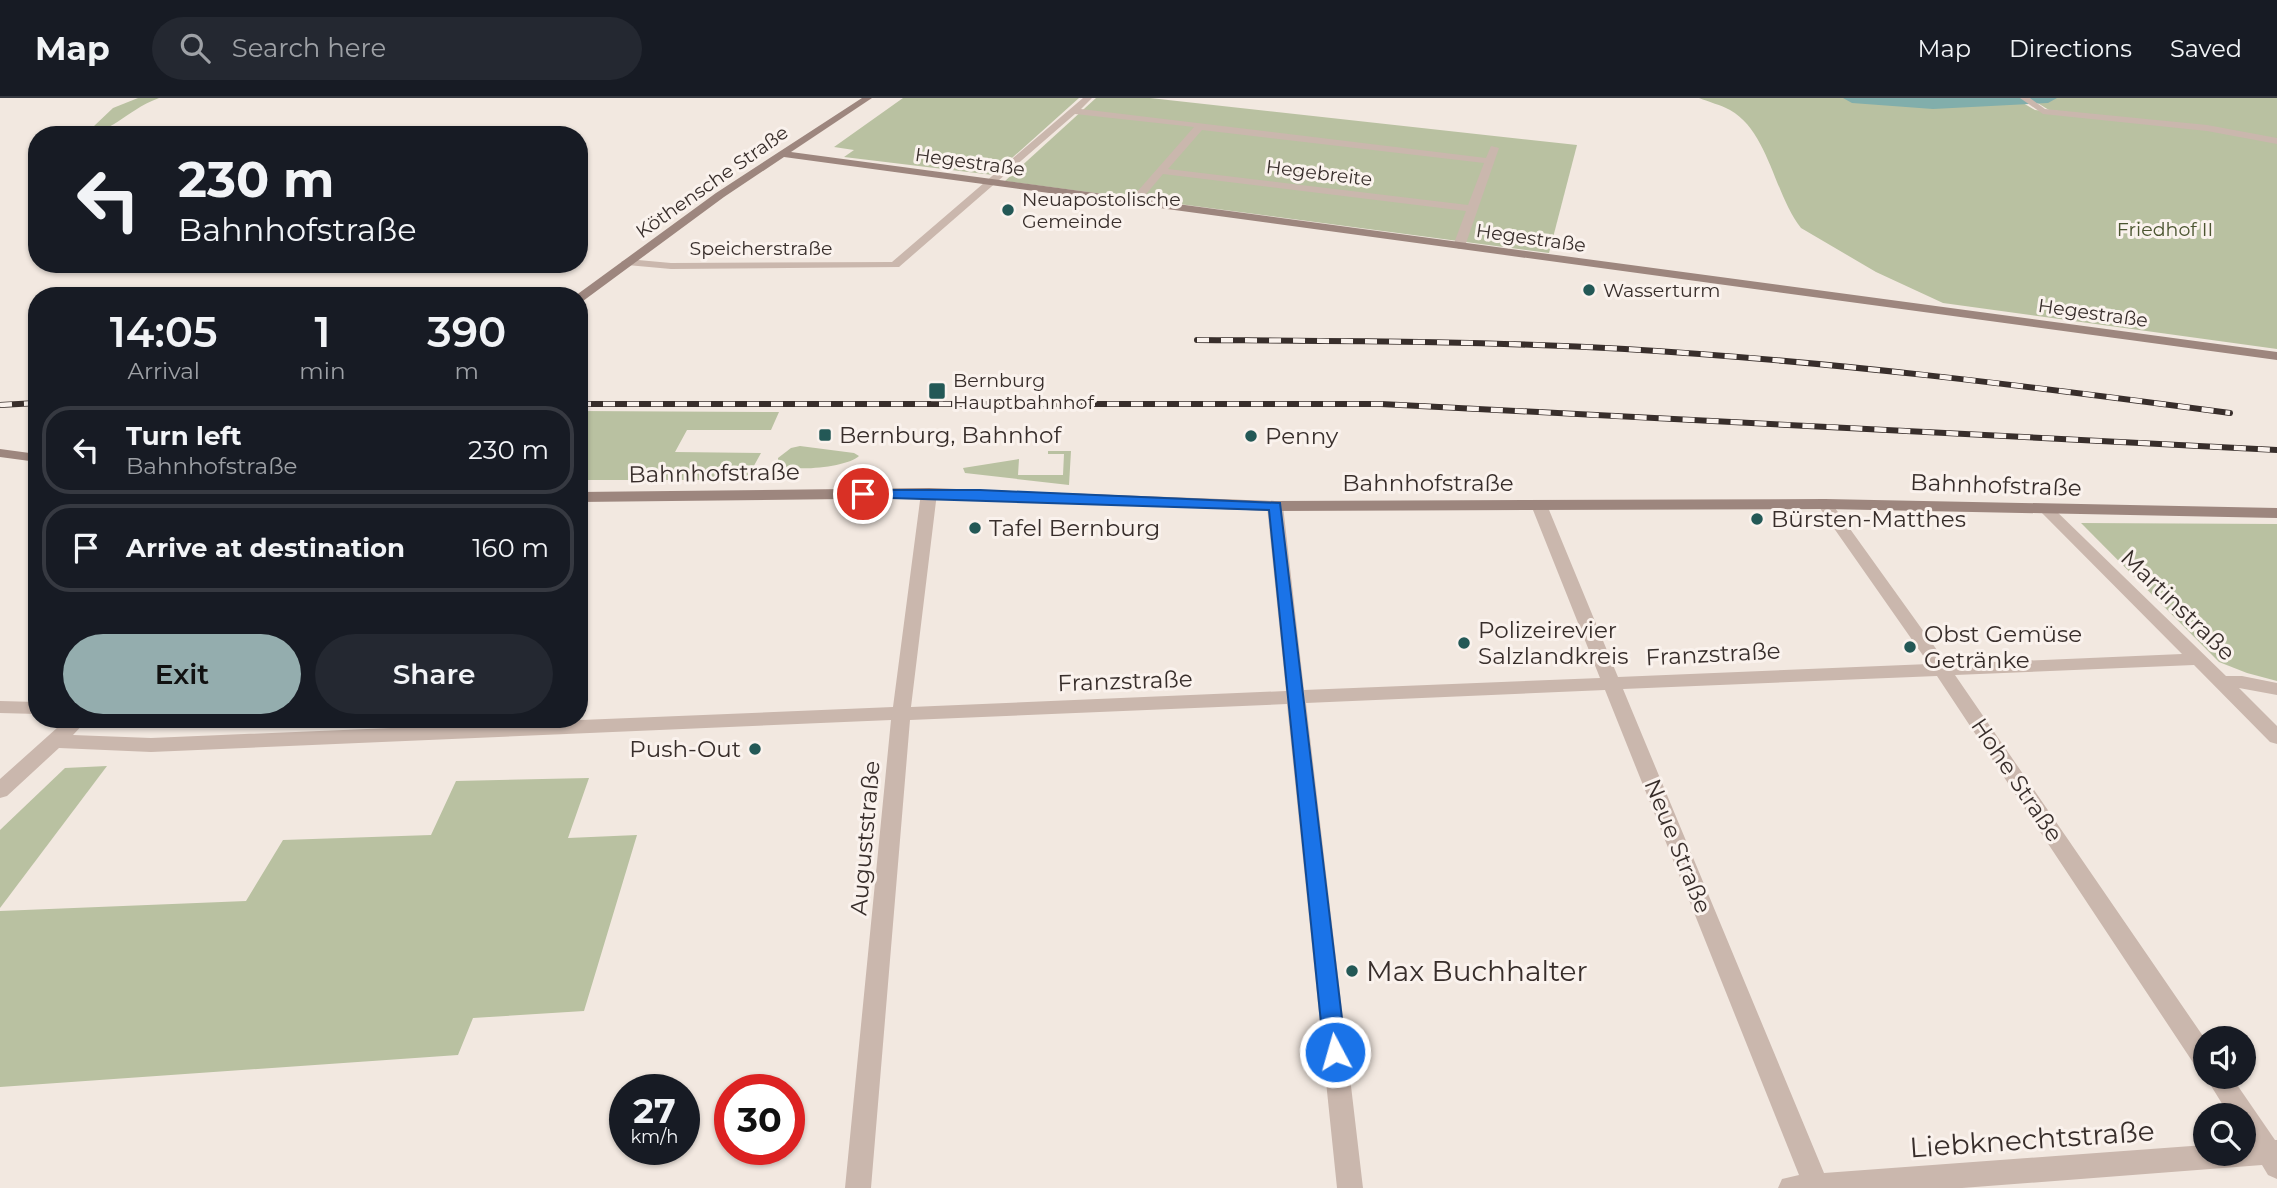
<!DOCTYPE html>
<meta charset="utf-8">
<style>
:root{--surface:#171b24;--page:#242831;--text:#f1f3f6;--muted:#9ea1a6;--line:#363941;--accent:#94adae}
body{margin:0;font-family:Montserrat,sans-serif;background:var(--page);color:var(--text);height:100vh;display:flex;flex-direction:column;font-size:26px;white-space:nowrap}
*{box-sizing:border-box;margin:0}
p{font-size:23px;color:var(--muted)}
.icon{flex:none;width:38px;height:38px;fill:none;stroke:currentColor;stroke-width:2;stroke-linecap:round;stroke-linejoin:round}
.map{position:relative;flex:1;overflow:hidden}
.side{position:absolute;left:28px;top:189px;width:560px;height:441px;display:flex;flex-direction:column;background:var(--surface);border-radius:28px;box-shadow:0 2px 5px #0004}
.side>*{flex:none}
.banner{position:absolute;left:28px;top:28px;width:560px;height:147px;border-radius:28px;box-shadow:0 2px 5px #0004;background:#171b24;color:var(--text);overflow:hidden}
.buttons{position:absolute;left:2193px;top:928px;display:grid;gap:14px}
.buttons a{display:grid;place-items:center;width:63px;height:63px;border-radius:50%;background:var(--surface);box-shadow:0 2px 5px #0004;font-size:35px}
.speed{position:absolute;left:609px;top:976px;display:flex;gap:14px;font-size:35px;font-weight:700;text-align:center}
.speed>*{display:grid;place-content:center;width:91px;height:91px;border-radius:50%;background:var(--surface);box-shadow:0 2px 5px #0004;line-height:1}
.speed small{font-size:18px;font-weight:400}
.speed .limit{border:10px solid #d22;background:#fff;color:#111}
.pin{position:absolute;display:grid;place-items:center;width:60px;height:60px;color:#fff;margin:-30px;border:4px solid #fff;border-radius:50%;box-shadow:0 2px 7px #0007}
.me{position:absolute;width:77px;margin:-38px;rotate:354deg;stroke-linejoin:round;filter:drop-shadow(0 0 5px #0008)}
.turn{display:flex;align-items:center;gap:24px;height:147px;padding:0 35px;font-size:32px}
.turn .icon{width:91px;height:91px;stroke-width:2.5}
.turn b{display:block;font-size:49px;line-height:60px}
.eta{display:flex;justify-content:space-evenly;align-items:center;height:119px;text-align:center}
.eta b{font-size:42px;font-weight:600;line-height:49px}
.primary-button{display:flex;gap:14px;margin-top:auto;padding:14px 35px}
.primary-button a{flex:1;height:80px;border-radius:42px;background:var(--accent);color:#111;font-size:28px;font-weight:600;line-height:80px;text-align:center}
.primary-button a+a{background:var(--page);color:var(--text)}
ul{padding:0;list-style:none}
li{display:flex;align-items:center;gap:21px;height:88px;margin:0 14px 10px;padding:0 21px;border:4px solid var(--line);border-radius:28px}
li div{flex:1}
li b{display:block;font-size:26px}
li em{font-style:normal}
header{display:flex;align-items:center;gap:42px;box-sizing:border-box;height:98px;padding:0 35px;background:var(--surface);border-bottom:2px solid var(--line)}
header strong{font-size:33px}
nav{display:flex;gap:38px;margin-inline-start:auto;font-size:24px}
.search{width:490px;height:63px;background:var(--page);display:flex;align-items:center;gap:18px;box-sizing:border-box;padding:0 24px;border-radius:38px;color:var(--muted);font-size:26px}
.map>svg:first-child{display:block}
</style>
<header>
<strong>Map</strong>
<div class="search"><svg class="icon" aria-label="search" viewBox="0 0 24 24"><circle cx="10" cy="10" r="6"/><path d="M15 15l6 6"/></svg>Search here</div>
<nav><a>Map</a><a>Directions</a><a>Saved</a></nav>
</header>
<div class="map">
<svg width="2277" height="1090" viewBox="0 0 2277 1090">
<rect width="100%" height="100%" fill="#f2e8e0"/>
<g fill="#b9c1a1">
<path d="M 138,0 L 159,0 C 122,14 115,37 72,37 L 93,29 L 113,10 Z"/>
<polygon points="903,0 1079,0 993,77 844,59 854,52 834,49"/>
<polygon points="1096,0 1150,0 1577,47 1549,155 1005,83"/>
<path d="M 1699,0 L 1873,0 L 1952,5 L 1897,0 L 2277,0 L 2277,42 L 2200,28 L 2049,12 L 2036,4 L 2023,5 L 2035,12 L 2209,32 L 2277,44 L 2277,251 L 1943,205 L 1876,174 L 1801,130 C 1774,96 1769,34 1730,12 C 1721,7 1709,4 1699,0 Z"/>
<polygon points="579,313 779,314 771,332 687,332 675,354 761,355 746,382 579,382"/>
<path d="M 800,348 L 854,355 L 859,358 C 849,369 790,375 778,366 L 778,360 L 791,350 Z"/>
<polygon points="1048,353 1071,353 1069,387 965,375 963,370 1019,361 1018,377 1063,377 1064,356 1048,356"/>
<polygon points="2081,425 2277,426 2277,583 2247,575 2219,564"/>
<polygon points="107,668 0,810 0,732 65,670"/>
<polygon points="589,680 568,740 637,737 584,913 473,920 458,957 0,989 0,813 246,803 283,742 431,737 456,683"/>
</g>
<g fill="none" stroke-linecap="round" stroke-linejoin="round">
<polygon fill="#81aeab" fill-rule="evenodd" points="1843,0 2057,0 2048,5 1933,11 1852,5"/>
<g fill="#cab7ad" fill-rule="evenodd">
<path d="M 1083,0 L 1092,0 L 1081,11 L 1486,60 L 1491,48 L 1499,50 L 1465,148 L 1459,151 L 1453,148 L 1466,113 L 1163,76 L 1137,107 L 1129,107 L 1129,103 L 1194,29 L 1075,16 L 899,169 L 671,171 L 627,167 L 621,164 L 627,161 L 671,165 L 892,164 ZM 1202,32 L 1484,65 L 1468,107 L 1168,71 Z"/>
<polygon points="2020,0 2030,0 2045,11 2207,27 2277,40 2277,46 2207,33 2043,16"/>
<polygon points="929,390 937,395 911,609 1286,593 1267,408 1275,403 1283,408 1304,592 1600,580 1531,407 1539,402 1547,407 1618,579 1929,566 1817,406 1825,401 1830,403 1947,566 2182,556 2038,411 2046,406 2051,408 2226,578 2242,578 2277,585 2277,597 2239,590 2277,628 2277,646 2270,644 2194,567 1955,577 2205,941 2205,972 2196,969 1937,578 1623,591 1824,1075 2205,1047 2205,1055 2244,1055 2244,1044 2247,1044 2244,1039 2244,1017 2229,1017 2205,978 2231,978 2275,1042 2277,1042 2277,1081 2268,1077 2262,1067 1962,1090 1778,1090 1782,1081 1799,1077 1605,592 1306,605 1363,1090 1337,1090 1287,606 910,622 871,1090 845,1090 891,622 151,654 59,650 7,698 0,700 0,681 67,621 88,621 73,637 151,640 893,609 921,395"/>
<polygon points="0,603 37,604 37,616 0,615"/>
</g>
<g fill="#9d867e" fill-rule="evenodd">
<polygon points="862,0 872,0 791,54 2277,254 2277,262 784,59 724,99 583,203 579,204 579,198 575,198 716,95"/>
<polygon points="0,351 37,356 37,364 0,359"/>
<polygon points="929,390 1275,403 1825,401 2277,410 2277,420 1825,411 1275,413 929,400 579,404 579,394"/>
</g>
<g stroke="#382e2b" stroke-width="6">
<g id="rail">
<path d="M 1197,242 C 1340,243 1483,243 1625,251 C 1828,263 2029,288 2230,315"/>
<polyline points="579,306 1381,306 2277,352"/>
<polyline points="0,307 37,305"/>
</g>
</g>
<use href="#rail" stroke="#faf2ed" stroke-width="4.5" stroke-dasharray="12" stroke-linecap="butt"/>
</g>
<polygon fill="#1a73e8" stroke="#114b97" stroke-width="2" points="863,392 980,392 1280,405 1346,954 1343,961 1335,964 1327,961 1324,954 1269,412 859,399 857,396"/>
<g fill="#235856" stroke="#faf2ed" stroke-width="2.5">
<circle cx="1008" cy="112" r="7"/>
<circle cx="1589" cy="192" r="7"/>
<rect x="928" y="284" width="18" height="18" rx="3.5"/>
<rect x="818" y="330" width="14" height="14" rx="3.5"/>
<circle cx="1251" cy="338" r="7"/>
<circle cx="1757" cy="421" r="7"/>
<circle cx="975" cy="430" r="7"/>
<circle cx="1464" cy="545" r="7"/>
<circle cx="1910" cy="549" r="7"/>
<circle cx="755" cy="651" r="7"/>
<circle cx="1352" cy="873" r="7"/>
</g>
<g text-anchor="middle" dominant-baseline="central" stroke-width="6" stroke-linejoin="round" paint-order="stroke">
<g font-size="19" fill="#382e2b" stroke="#faf2ed">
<text transform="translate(970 64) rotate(8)">Hegestraße</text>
<text transform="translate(1319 75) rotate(7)">Hegebreite</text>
<text transform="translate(712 84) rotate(-35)">Köthensche Straße</text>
<text transform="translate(1531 140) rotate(8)">Hegestraße</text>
<text x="761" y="150">Speicherstraße</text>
<text transform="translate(2093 215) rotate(8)">Hegestraße</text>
</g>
<g font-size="19" fill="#382e2b" stroke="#faf2ed" text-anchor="start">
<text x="1022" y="101">Neuapostolische<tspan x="1022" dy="22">Gemeinde</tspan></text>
<text x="1603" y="192">Wasserturm</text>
<text x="953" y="282">Bernburg<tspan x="953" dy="22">Hauptbahnhof</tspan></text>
</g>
<g font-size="19" fill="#4b5530" stroke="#faf2ed">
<text x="2165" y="131">Friedhof II</text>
</g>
<g font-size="23" fill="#382e2b" stroke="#faf2ed" text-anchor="start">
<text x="839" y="337">Bernburg, Bahnhof</text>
<text x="1265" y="338">Penny</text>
<text x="1771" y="421">Bürsten-Matthes</text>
<text x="989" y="430">Tafel Bernburg</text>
<text x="1478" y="532">Polizeirevier<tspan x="1478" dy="26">Salzlandkreis</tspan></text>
<text x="1924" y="536">Obst Gemüse<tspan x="1924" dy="26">Getränke</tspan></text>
<text x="741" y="651" text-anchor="end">Push-Out</text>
</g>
<g font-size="23" fill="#382e2b" stroke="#faf2ed">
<text transform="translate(714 375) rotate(-1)">Bahnhofstraße</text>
<text x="1428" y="385">Bahnhofstraße</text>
<text transform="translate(1996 387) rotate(2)">Bahnhofstraße</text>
<text transform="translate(2178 507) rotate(44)">Martinstraße</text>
<text transform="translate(1713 556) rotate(-3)">Franzstraße</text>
<text transform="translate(1125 583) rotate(-2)">Franzstraße</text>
<text transform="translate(2017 682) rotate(56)">Hohe Straße</text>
<text transform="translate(865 740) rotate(-85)">Auguststraße</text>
<text transform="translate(1678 748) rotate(68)">Neue Straße</text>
</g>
<g font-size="28" fill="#382e2b" stroke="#faf2ed" text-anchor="start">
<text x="1366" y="873">Max Buchhalter</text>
</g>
<g font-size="28" fill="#382e2b" stroke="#faf2ed">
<text transform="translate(2032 1041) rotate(-4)">Liebknechtstraße</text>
</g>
</g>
</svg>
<div class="buttons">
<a><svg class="icon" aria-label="sound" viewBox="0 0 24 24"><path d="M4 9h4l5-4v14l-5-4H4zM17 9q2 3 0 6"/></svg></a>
<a><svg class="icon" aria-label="search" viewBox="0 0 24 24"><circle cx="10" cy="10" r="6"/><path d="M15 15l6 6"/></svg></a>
</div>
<div class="speed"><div>27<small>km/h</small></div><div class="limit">30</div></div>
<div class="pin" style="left:863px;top:396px;background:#d93025"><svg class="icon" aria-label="arrive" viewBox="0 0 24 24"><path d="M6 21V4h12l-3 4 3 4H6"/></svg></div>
<svg class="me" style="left:1335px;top:954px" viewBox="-20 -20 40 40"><circle r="17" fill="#1a73e8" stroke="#fff" stroke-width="3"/><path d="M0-11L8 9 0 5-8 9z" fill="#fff"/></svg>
<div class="banner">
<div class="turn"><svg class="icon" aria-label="left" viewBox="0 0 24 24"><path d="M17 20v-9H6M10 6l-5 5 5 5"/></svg><div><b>230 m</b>Bahnhofstraße</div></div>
</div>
<section class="side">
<div class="eta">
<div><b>14:05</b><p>Arrival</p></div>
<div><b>1</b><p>min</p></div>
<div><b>390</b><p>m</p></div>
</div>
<ul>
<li><svg class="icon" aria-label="left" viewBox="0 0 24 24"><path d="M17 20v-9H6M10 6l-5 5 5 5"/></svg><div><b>Turn left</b><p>Bahnhofstraße</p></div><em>230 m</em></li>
<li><svg class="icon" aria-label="arrive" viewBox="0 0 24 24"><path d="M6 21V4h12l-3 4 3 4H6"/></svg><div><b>Arrive at destination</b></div><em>160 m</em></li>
</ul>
<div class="primary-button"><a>Exit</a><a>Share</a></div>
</section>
</div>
